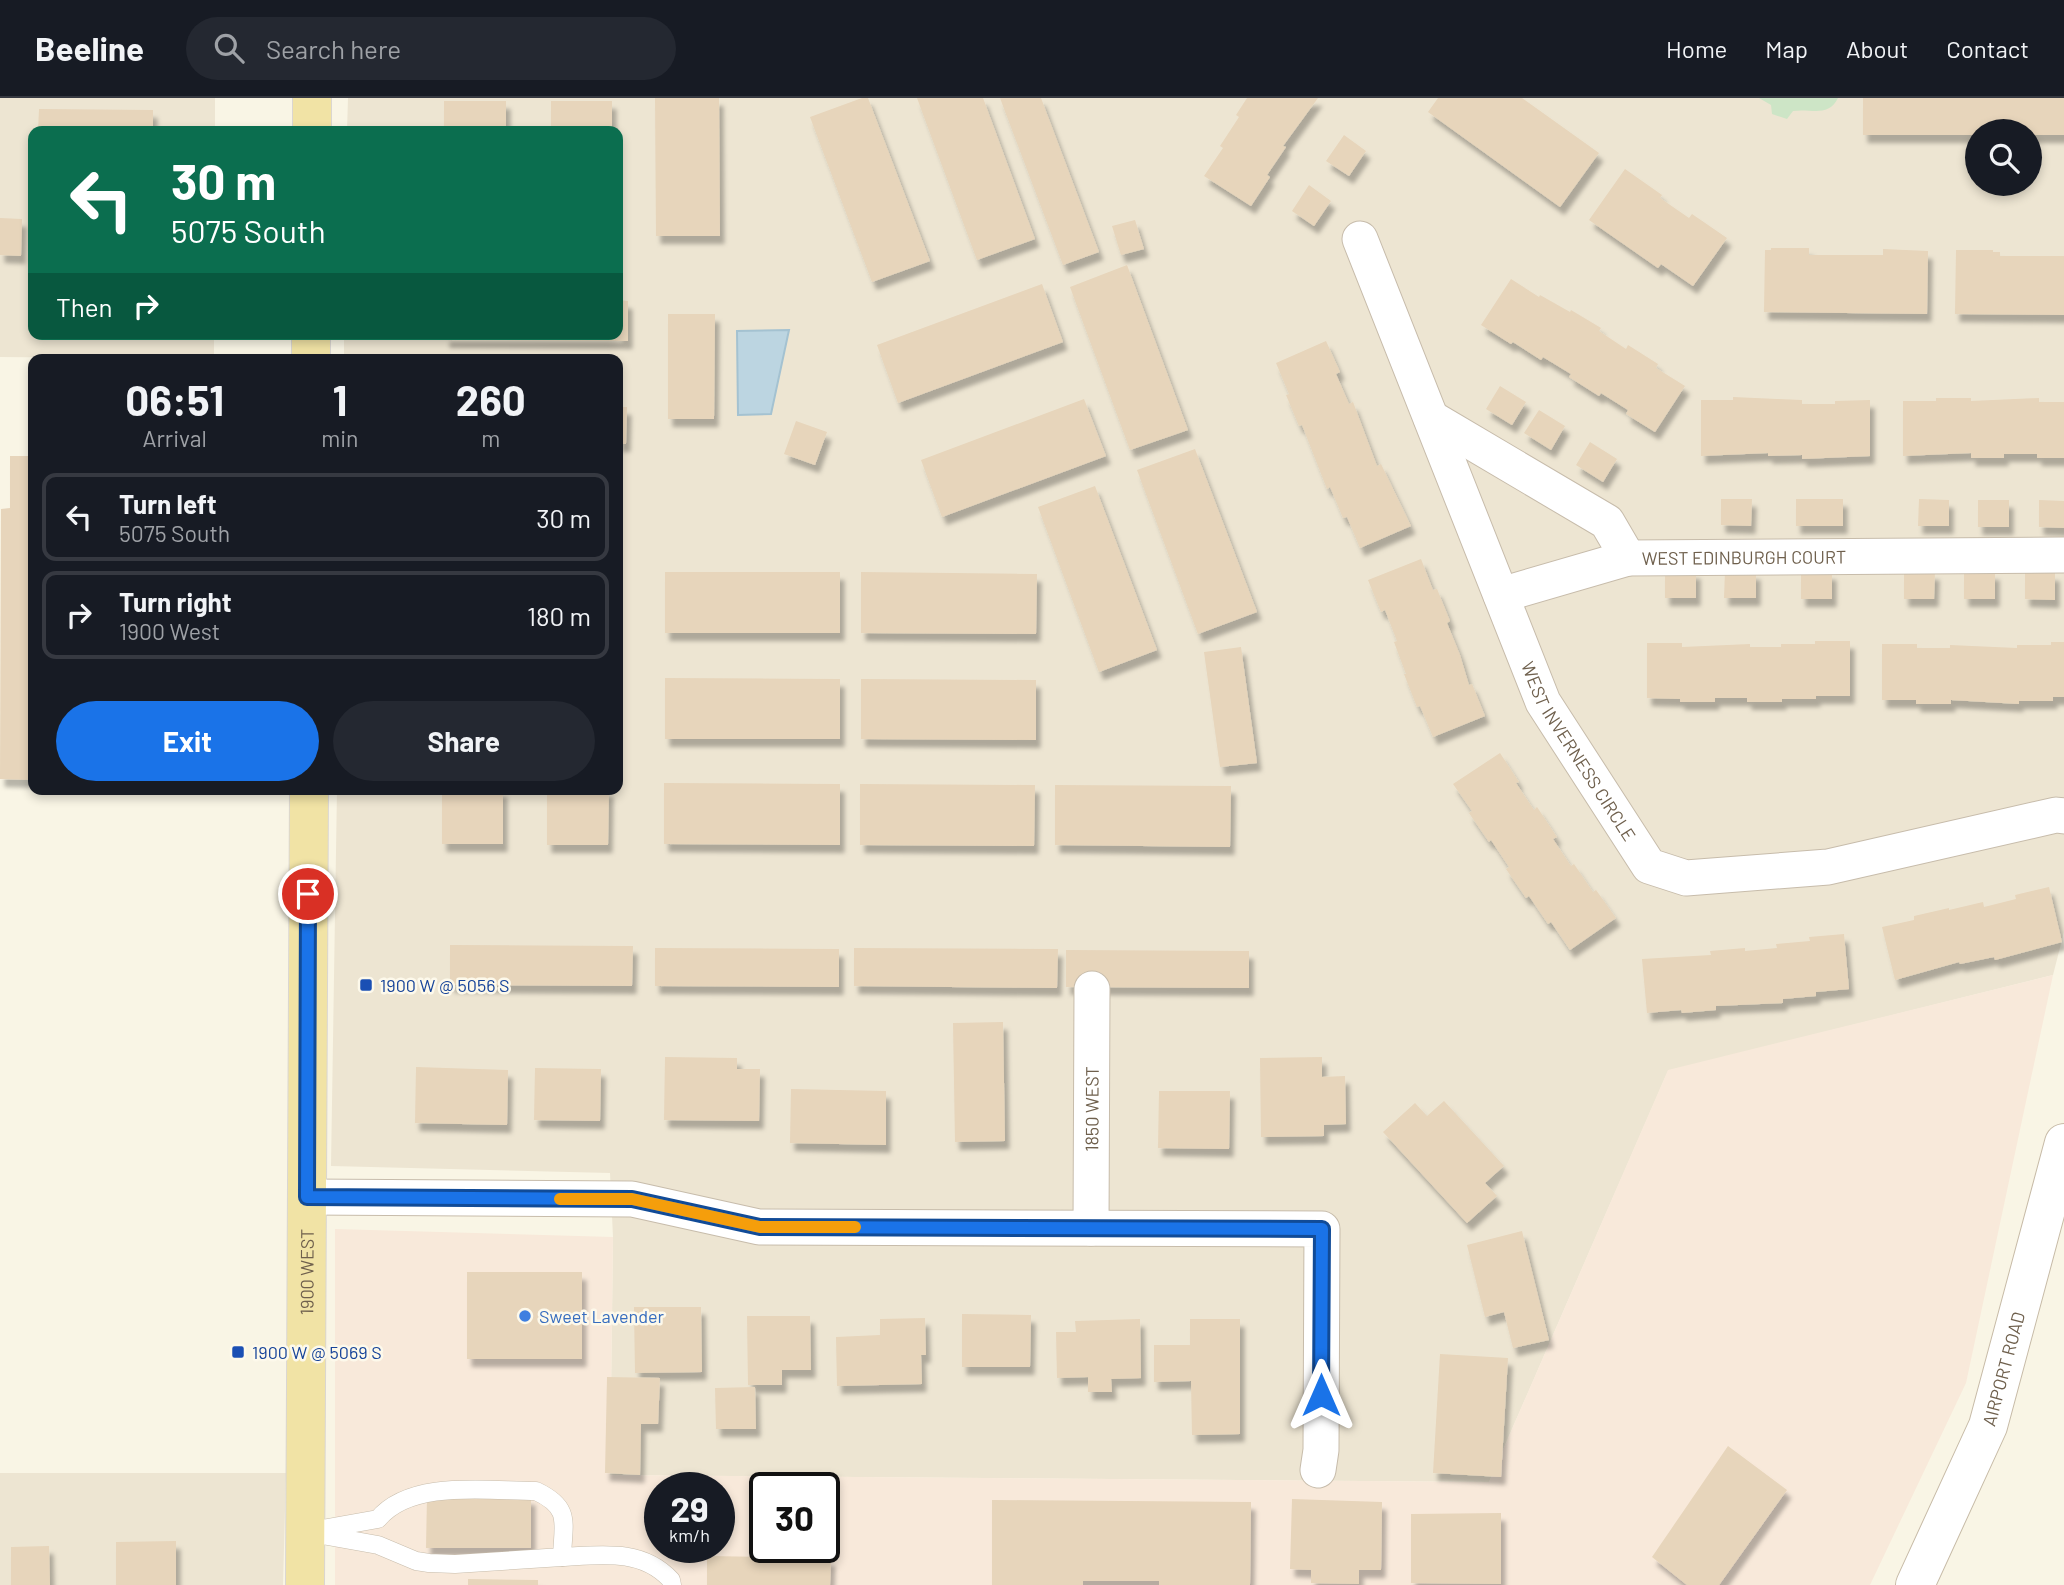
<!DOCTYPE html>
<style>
:root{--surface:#171b24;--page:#242831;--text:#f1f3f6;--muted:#9ea1a6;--line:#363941;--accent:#1a73e8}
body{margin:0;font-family:Barlow,sans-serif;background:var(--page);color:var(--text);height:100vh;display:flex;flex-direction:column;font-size:26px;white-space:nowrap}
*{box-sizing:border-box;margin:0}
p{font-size:23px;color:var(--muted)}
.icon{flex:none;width:38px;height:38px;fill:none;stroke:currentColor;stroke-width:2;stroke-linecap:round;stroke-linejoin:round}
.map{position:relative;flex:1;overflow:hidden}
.details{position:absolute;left:28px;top:256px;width:595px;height:441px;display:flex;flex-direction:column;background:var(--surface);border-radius:14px;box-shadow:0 4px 10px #0003}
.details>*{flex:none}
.hud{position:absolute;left:28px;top:28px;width:595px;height:214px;border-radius:14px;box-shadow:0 4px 10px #0003;background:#0b6e4f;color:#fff;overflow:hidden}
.tools{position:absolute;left:1965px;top:21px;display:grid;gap:14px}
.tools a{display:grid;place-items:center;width:77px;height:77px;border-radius:50%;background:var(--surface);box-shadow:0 4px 10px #0003;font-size:35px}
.speed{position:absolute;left:644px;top:1374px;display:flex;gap:14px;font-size:35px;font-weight:700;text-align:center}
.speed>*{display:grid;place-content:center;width:91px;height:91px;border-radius:50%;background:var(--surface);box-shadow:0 4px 10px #0003;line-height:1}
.speed small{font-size:18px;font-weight:400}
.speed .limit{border:4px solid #111;border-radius:10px;background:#fff;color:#111}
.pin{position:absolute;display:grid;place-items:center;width:60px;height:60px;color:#fff;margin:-30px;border:4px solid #fff;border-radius:50%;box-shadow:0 2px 7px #0007}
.me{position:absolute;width:77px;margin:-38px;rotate:0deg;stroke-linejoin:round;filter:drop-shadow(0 0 5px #0008)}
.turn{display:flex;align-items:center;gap:24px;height:147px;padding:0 28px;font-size:32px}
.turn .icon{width:91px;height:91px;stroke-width:2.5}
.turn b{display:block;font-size:49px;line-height:60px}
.then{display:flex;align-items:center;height:66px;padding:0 28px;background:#0003;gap:14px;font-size:26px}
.eta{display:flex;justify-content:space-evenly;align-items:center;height:119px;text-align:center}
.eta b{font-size:42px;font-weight:700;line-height:49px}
.primary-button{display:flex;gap:14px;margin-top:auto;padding:14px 28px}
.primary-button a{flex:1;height:80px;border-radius:42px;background:var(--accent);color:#fff;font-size:28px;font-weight:700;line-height:80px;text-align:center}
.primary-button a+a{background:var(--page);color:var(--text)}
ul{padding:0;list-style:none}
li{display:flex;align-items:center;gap:21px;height:88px;margin:0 14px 10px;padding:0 14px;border:4px solid var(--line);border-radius:14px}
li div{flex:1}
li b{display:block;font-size:26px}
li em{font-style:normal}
header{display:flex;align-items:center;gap:42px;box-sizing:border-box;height:98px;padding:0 35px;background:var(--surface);border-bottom:2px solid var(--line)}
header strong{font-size:33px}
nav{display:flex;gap:38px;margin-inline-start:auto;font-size:24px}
.search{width:490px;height:63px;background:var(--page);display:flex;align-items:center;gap:18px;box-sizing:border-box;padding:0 24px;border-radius:38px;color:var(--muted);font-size:26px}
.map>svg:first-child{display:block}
</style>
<header>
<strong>Beeline</strong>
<div class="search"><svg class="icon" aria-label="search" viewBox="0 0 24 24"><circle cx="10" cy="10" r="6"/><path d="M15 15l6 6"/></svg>Search here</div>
<nav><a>Home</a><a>Map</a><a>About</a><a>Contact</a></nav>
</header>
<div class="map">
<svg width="2064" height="1487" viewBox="0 0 2064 1487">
<defs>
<filter id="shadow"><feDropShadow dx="4.5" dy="8" stdDeviation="2" flood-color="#0004"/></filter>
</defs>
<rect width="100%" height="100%" fill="#f9f5e5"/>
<g fill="#ede5d2" fill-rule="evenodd">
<polygon points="0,0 215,0 215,33 33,33 33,236 214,236 214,261 0,259"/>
<path d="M 348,0 L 2064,0 L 2064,834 L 2053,877 L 1668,973 L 1489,1384 L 610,1377 L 613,1139 L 610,1075 L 331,1068 L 337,691 L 618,691 L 618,261 L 344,261 L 344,236 L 618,236 L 618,33 L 347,33 ZM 1978,33 L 2030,33 L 2030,86 L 1978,86 Z"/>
<polygon points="0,1375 286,1375 283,1487 0,1487"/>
</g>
<path fill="#f8e9da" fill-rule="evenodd" d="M 2053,877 L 1966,1285 L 1870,1487 L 335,1487 L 335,1131 L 613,1139 L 610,1377 L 1489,1384 L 1668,972 ZM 660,1390 L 719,1390 L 719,1449 L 660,1449 ZM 765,1390 L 824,1390 L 824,1449 L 765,1449 Z"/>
<path fill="#cde5c6" d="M 1759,0 L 1838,0 C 1828,20 1811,10 1793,13 L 1787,21 L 1772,16 L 1771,7 Z"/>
<polygon fill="#bcd5e1" stroke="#a4c2d1" stroke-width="2" points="789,232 771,316 738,317 737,233"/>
<g fill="#e7d5bb" filter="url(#shadow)">
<polygon points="655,0 719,0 720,138 656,138"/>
<polygon points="862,0 868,0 930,163 872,184 810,19"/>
<polygon points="917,0 983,0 1035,141 977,162"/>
<polygon points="1000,0 1041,0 1099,154 1063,167"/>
<polygon points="1247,0 1318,0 1283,48 1286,49 1267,77 1270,79 1251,108 1204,78 1223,50 1220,48 1239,19 1236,17"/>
<polygon points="1438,0 1522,0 1599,55 1560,109 1428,14"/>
<polygon points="1863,0 2064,0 2064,37 2030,37 2030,33 1978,33 1978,37 1863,37"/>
<rect x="444" y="3" width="62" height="30"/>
<rect x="551" y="3" width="61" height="30"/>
<polygon points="39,11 153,12 153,33 38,33"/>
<polygon points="1344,37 1366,53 1349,78 1326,63"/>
<polygon points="1625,71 1662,97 1660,100 1689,120 1692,116 1727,140 1693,188 1661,166 1658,170 1589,122"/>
<polygon points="1309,87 1331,103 1314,128 1292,113"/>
<polygon points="0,120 22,121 21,158 0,157"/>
<polygon points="1135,122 1144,151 1121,157 1112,128"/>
<polygon points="1771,150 1809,150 1809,157 1883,157 1883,151 1928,153 1927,216 1764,214 1765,152 1771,152"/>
<polygon points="1956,152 1993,152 1993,154 2000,154 2000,158 2064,158 2064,217 1955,216"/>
<polygon points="1127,167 1188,332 1130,352 1070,189"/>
<polygon points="1511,181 1539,199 1540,197 1570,214 1571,212 1601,230 1599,233 1626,251 1628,247 1658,266 1656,270 1685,288 1655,334 1626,316 1628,312 1601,295 1599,298 1569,279 1571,276 1543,259 1541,262 1513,244 1511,246 1481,227"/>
<polygon points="1042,186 1063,244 898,305 877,247"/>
<polygon points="618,202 628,203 628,243 445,242 445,236 618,236"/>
<polygon points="668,216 715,216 714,321 668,321"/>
<polygon points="1326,243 1340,274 1336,276 1349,306 1353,304 1377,368 1381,366 1411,428 1360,450 1347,419 1343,420 1330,389 1327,391 1302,327 1299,328 1286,297 1289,296 1276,265"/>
<polygon points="1500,288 1526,304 1512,327 1486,311"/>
<polygon points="1733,299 1802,302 1802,306 1835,306 1835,303 1870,302 1870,358 1802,361 1802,357 1768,358 1768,355 1701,358 1701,302 1733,302"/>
<polygon points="1936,300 1971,300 1971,303 2039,300 2039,304 2064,304 2064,360 2037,360 2037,356 2004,356 2004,360 1971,360 1971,355 1903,358 1903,303 1936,303"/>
<polygon points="1084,301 1106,358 942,419 921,362"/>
<polygon points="618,309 627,309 626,346 618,346"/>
<polygon points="1539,312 1565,328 1551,352 1524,335"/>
<polygon points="796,323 827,334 815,367 784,356"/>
<polygon points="1590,344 1617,361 1603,384 1576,367"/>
<polygon points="1195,351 1257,514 1198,536 1137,372"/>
<polygon points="10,358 33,358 33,682 0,681 1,411 10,410"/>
<polygon points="1095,388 1157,552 1099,574 1038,409"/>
<polygon points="1721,401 1752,401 1751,428 1721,427"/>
<rect x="1796" y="401" width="47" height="27"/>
<polygon points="1919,401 1949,402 1949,428 1918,428"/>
<rect x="1978" y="402" width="31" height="27"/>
<polygon points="2039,402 2064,403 2064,430 2039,429"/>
<polygon points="1421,461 1433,492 1437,491 1450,523 1447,525 1460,557 1469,587 1472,586 1485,618 1433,639 1420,608 1417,609 1404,576 1406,576 1394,544 1397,543 1385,512 1381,514 1368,482"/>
<rect x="1665" y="473" width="31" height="27"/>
<polygon points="1725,473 1756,474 1756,500 1724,500"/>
<rect x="665" y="474" width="175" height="61"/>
<polygon points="861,474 1037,476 1036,536 861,535"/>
<rect x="1801" y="474" width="31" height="27"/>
<polygon points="1904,474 1935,474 1934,501 1904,501"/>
<rect x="1964" y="474" width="31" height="27"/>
<polygon points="2025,475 2055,475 2055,502 2025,501"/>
<polygon points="1815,543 1850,543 1850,598 1816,598 1816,601 1782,601 1782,604 1747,604 1747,600 1715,600 1715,604 1680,604 1680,601 1647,600 1647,545 1682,545 1682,549 1750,546 1750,549 1781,549 1781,546 1815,546"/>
<polygon points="2051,544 2064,544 2064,599 2053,599 2053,603 2019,603 2019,606 1951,602 1951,606 1916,606 1916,602 1882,602 1882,546 1917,546 1917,550 1950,550 1950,547 2017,550 2017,547 2051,547"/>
<polygon points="1241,549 1257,665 1220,669 1204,554"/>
<polygon points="665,580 840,581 840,641 665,641"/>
<polygon points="861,581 1036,582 1036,642 861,641"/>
<polygon points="1500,655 1519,684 1516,685 1534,712 1537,709 1557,739 1553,741 1571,768 1574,766 1593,794 1596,792 1616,820 1570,852 1551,824 1548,826 1529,798 1526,800 1506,771 1509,769 1491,742 1489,744 1469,715 1472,713 1453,686"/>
<polygon points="664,685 840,686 840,747 664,746"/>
<polygon points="860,686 1035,687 1034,748 860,747"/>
<polygon points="1055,687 1231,688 1230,749 1055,747"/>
<rect x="442" y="691" width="61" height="55"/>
<polygon points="547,691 609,691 608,747 547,747"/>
<polygon points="2049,789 2062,844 1995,862 1994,859 1960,866 1959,864 1895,882 1882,829 1914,822 1914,818 1949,810 1949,812 1983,804 1984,809 2016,801 2015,797"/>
<polygon points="1844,836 1849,891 1816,894 1816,898 1783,901 1783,905 1716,908 1716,912 1682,915 1681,912 1647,915 1642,861 1711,857 1710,853 1745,850 1745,853 1777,850 1776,846 1810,843 1809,839"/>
<polygon points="450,847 633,848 632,888 450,887"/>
<polygon points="655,850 839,851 839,889 655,888"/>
<polygon points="854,850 1058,851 1057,890 854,888"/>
<polygon points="1066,852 1249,853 1249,890 1066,889"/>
<polygon points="1003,924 1005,1043 955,1044 953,925"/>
<polygon points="665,959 737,960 737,971 760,971 759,1023 664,1022"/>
<polygon points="1322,959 1322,979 1345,978 1346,1026 1324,1027 1324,1038 1261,1039 1260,960"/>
<polygon points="416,969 508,972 507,1027 415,1025"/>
<polygon points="535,970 601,971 600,1023 534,1022"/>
<polygon points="791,991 886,993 886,1047 790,1045"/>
<polygon points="1159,993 1230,993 1229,1051 1158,1050"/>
<polygon points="1444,1003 1504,1068 1485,1085 1497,1098 1467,1125 1383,1034 1415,1005 1427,1018"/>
<polygon points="1522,1133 1549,1242 1513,1250 1504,1214 1485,1219 1467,1147"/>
<rect x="467" y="1174" width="115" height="87"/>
<polygon points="634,1209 701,1209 702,1274 635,1275"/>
<polygon points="962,1216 1031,1217 1030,1269 962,1269"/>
<polygon points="747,1218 810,1218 811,1272 782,1272 782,1287 748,1287"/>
<polygon points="925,1220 926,1257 921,1257 922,1286 837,1288 836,1239 880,1237 880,1221"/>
<polygon points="1140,1221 1141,1280 1111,1281 1112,1294 1088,1294 1088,1279 1057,1280 1056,1234 1076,1234 1075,1223"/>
<polygon points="1190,1221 1240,1221 1240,1336 1192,1337 1191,1283 1154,1284 1154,1247 1190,1247"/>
<polygon points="1440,1256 1508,1260 1501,1379 1433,1375"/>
<polygon points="607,1279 660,1280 658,1326 641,1326 640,1377 605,1375"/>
<polygon points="755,1289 756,1331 716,1331 715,1290"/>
<polygon points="1728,1348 1787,1392 1719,1487 1687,1487 1652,1459"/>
<polygon points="427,1399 531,1399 531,1450 426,1450"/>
<polygon points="1292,1401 1382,1404 1381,1472 1359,1472 1359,1486 1311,1485 1311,1472 1290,1471"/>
<polygon points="992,1402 1251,1404 1250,1487 1159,1487 1159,1483 1083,1483 1083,1487 992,1487"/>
<polygon points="1501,1415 1501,1486 1411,1485 1411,1416"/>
<polygon points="176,1443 176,1487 116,1487 116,1444"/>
<polygon points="49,1448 50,1487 11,1487 11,1449"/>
<polygon points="707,1458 831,1460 830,1487 707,1487"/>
<polygon points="468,1481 538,1482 538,1487 468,1487"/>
</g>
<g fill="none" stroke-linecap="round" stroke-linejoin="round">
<g stroke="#c7bcab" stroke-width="19">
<g id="lane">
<path d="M 536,1393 C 572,1410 563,1425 562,1459 L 455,1466 L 429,1465 L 416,1463 L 378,1447 L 305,1434 L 378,1421 C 411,1381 487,1393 536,1393 Z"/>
<path d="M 562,1459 C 600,1457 642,1450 671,1482 L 672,1487"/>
</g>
</g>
<g stroke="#c7bcab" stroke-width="37">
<g id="street">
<path id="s1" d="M 1360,141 L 1543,604 L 1649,768 L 1686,780 L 1828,769 L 2056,717 L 2064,718"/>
<path id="s2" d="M 1431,320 L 1607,424 L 1628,460 L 2064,457"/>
<polyline points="1501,497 1628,460"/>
<polyline points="307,1099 632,1101 759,1129 1322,1131 1321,1352 1318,1372"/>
<path id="s3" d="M 1091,1130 L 1092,891"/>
</g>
</g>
<g stroke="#c7bba7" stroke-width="40">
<g id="secondary">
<path id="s4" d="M 1915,1487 L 1988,1328 L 2064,1045"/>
</g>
</g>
<g stroke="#dad6d1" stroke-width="40">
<g id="primary">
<polyline points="312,33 312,0"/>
<polyline points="311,261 311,236"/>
<path id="s5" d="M 305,1487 L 309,691"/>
</g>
</g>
<use href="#lane" stroke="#fff" stroke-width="18"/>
<use href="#street" stroke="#fff" stroke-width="35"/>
<use href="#secondary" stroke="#fff" stroke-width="38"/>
<use href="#primary" stroke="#f1e3a5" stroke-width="38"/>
</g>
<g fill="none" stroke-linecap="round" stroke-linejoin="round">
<g stroke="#114b97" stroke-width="18">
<polyline id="route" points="308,796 307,1099 632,1101 760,1129 1322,1131 1321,1297"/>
</g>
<use href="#route" stroke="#1a73e8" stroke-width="12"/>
<polyline stroke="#f59e0b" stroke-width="12" points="560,1101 632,1101 760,1129 855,1129"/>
</g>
<g fill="#1a4fb4" stroke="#fdf9eb" stroke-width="2.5">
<rect x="359" y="880" width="14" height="14" rx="3.5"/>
<rect x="231" y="1247" width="14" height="14" rx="3.5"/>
</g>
<circle fill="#3f7fe0" stroke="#fdf9eb" stroke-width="2.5" cx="525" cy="1218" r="7"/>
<g text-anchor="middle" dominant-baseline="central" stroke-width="5" stroke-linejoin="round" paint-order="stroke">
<g font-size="18" fill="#6f604d" stroke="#fdf9eb">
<text stroke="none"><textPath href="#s2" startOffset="362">WEST EDINBURGH COURT</textPath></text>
<text stroke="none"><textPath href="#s1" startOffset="558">WEST INVERNESS CIRCLE</textPath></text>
<text stroke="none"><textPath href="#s3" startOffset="119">1850 WEST</textPath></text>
<text stroke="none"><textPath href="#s5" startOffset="313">1900 WEST</textPath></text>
<text stroke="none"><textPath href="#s4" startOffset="234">AIRPORT ROAD</textPath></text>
</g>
<g font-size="18" fill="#164399" stroke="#fdf9eb" text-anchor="start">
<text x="380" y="887">1900 W @ 5056 S</text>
<text x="252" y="1254">1900 W @ 5069 S</text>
</g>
<g font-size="18" fill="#366cbe" stroke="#fdf9eb" text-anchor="start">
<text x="539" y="1218">Sweet Lavender</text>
</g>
</g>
</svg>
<div class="tools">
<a><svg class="icon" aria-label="search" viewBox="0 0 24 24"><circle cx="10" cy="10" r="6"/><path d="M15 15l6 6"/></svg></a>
</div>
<div class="speed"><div>29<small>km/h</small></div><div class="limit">30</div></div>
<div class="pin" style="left:308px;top:796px;background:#d93025"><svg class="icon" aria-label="arrive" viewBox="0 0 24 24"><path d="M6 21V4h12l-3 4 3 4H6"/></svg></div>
<svg class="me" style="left:1321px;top:1297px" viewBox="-20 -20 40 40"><path d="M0-17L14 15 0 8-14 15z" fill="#1a73e8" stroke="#fff" stroke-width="4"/></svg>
<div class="hud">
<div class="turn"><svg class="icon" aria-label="left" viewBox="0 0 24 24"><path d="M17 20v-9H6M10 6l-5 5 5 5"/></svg><div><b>30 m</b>5075 South</div></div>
<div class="then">Then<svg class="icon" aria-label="right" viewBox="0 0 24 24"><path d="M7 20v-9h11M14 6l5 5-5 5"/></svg></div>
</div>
<section class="details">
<div class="eta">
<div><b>06:51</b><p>Arrival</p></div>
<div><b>1</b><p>min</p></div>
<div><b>260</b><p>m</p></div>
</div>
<ul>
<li><svg class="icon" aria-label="left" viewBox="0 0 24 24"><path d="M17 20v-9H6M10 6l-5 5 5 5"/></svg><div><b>Turn left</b><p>5075 South</p></div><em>30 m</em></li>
<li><svg class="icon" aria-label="right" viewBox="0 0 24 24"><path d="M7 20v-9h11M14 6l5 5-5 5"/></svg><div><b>Turn right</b><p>1900 West</p></div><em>180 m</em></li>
</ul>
<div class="primary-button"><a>Exit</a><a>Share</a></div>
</section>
</div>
